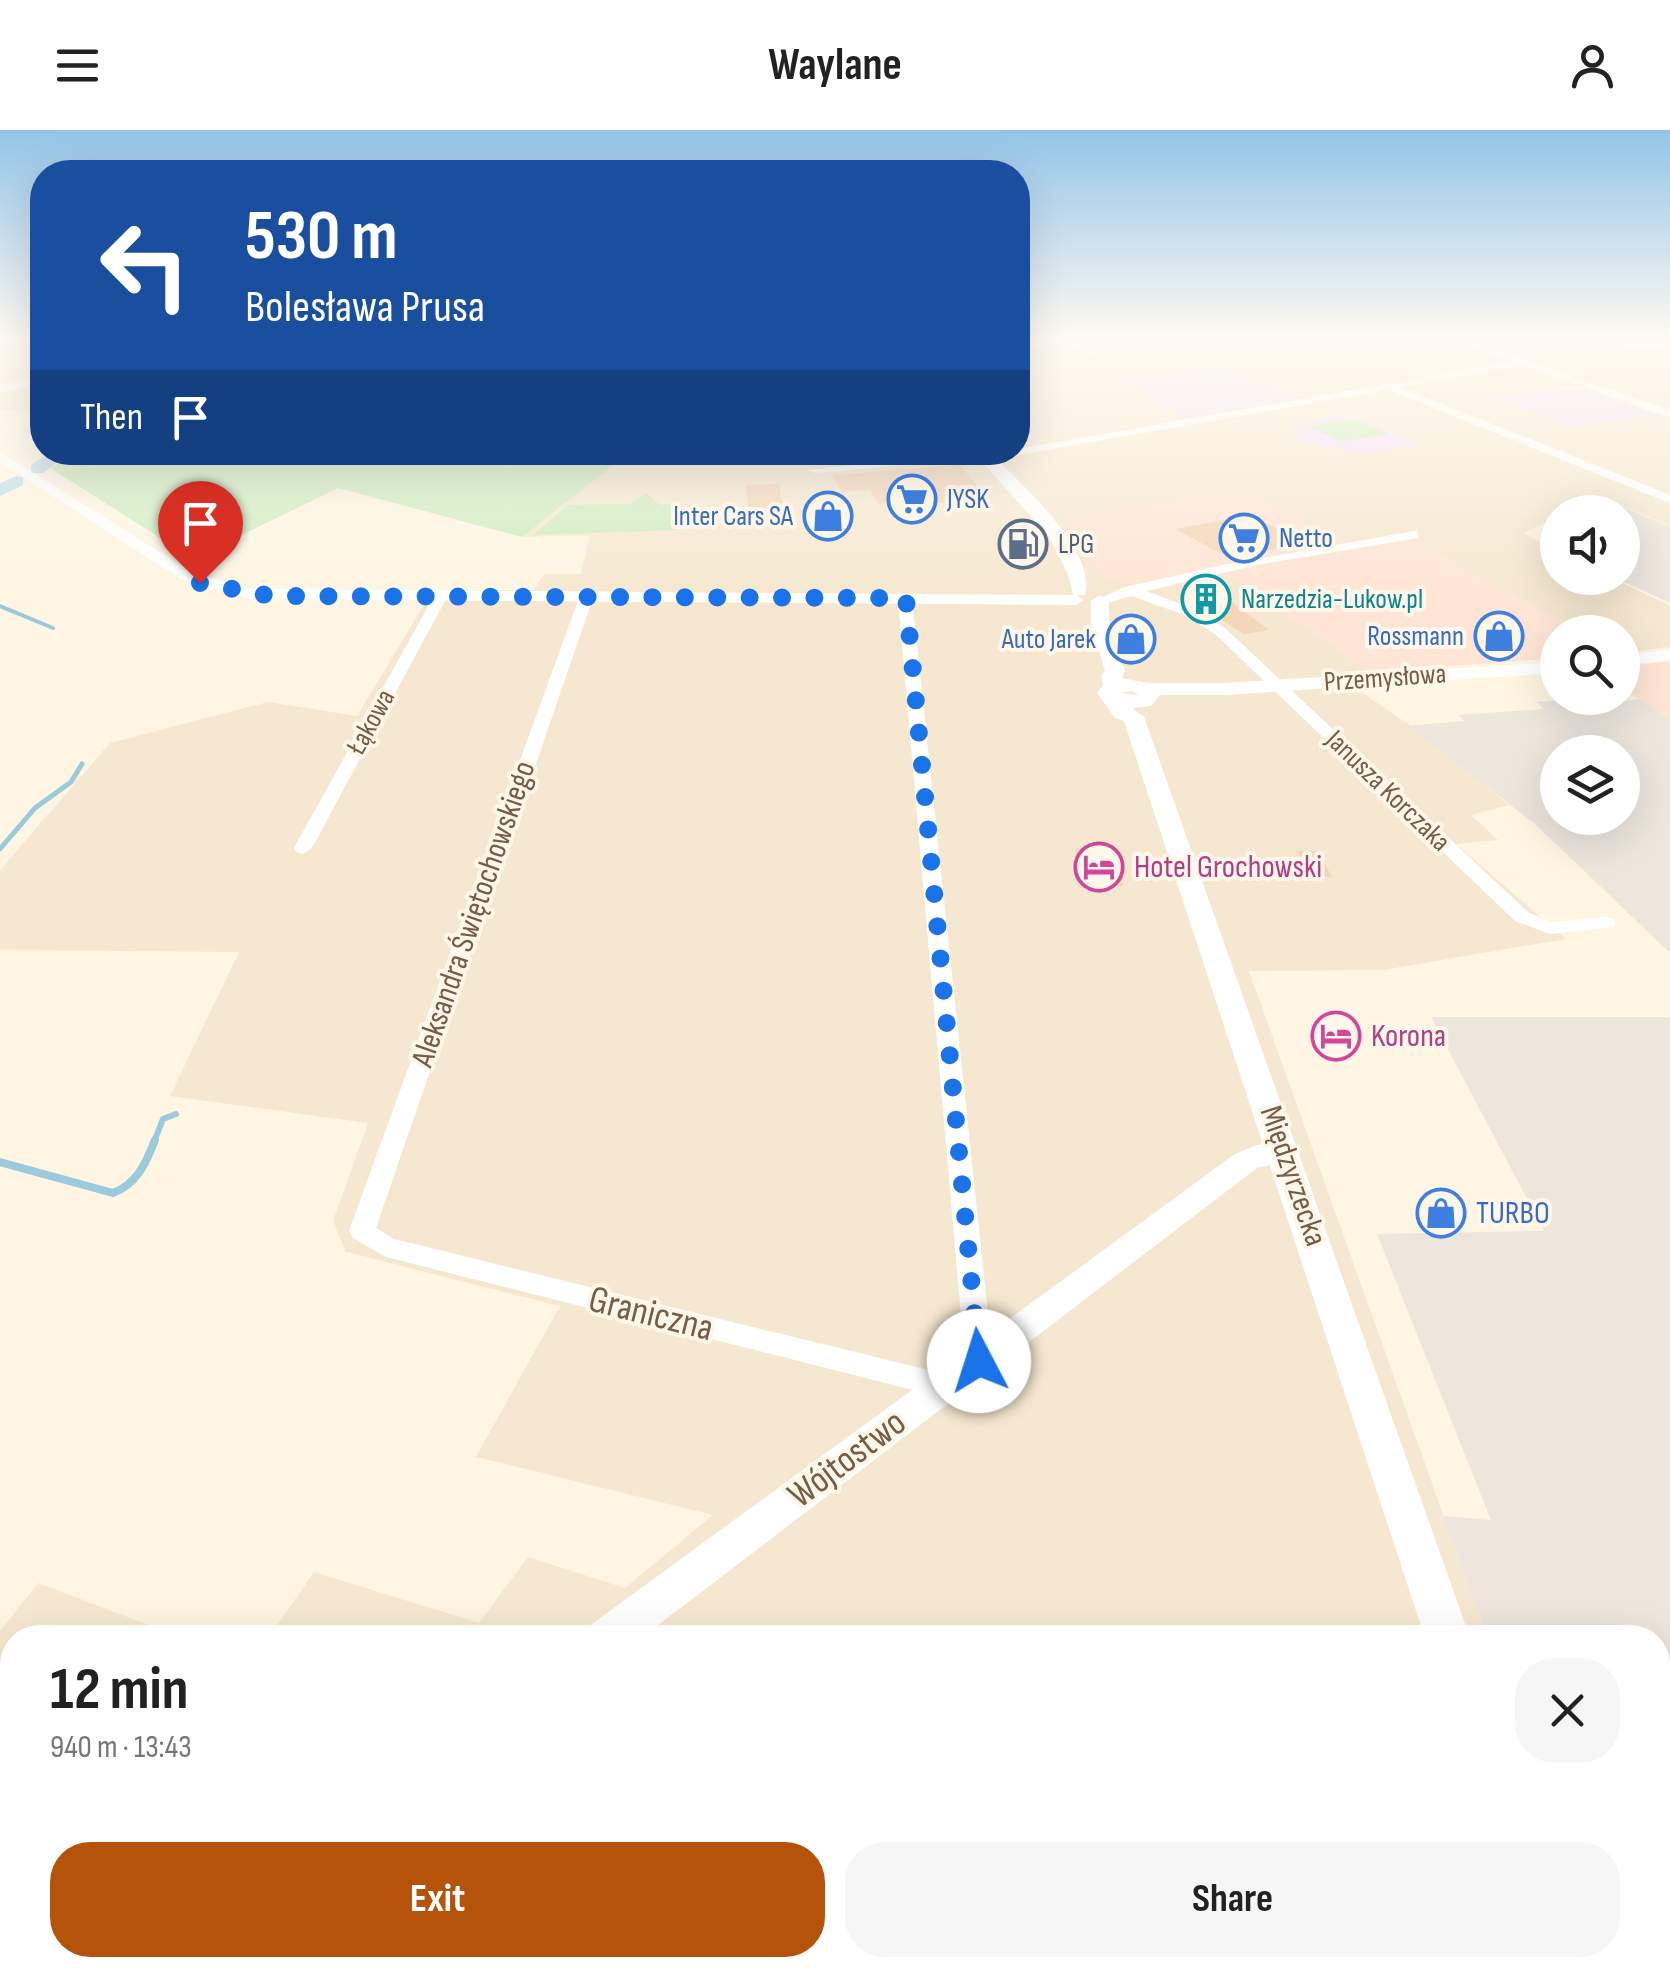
<!DOCTYPE html>
<meta charset="utf-8">
<style>
:root{--surface:#fff;--page:#f6f6f6;--text:#222;--muted:#767676;--accent:#b45309}
body{margin:0;font-family:"Sofia Sans Condensed",sans-serif;background:var(--page);color:var(--text);height:100vh;display:flex;flex-direction:column;font-size:38px;white-space:nowrap}
*{box-sizing:border-box;margin:0}
p{font-size:32px;color:var(--muted)}
.icon{flex:none;width:55px;height:55px;fill:none;stroke:currentColor;stroke-width:2;stroke-linecap:round;stroke-linejoin:round}
.map{position:relative;flex:1;overflow:hidden}
.drawer{position:absolute;left:0px;top:1495px;width:1670px;height:352px;display:flex;flex-direction:column;background:var(--surface);border-radius:40px 40px 0 0;box-shadow:0 10px 40px #0002}
.drawer>*{flex:none}
.top-card{position:absolute;left:30px;top:30px;width:1000px;height:305px;border-radius:40px;box-shadow:0 10px 40px #0002;background:#1a4fa0;color:#fff;overflow:hidden}
.controls{position:absolute;left:1540px;top:365px;display:grid;gap:20px}
.controls a{display:grid;place-items:center;width:100px;height:100px;border-radius:50%;background:var(--surface);box-shadow:0 10px 40px #0002;font-size:50px}
.pin{position:absolute;display:grid;place-items:center;width:85px;height:85px;color:#fff;margin:-102px -42px;border-radius:50% 50% 50% 0;rotate:-45deg;box-shadow:0 0 10px #0007}
.pin .icon{rotate:45deg}
.me{position:absolute;width:110px;margin:-55px;rotate:355deg;stroke-linejoin:round;filter:drop-shadow(0 0 8px #0008)}
.turn{display:flex;align-items:center;gap:35px;height:210px;padding:0 50px;font-size:45px}
.turn .icon{width:130px;height:130px;stroke-width:2.5}
.turn b{display:block;font-size:70px;line-height:85px}
.then{display:flex;align-items:center;height:95px;padding:0 50px;background:#0003;gap:20px;font-size:38px}
.round{display:grid;place-items:center;flex:none;width:105px;height:105px;border-radius:40px;background:var(--page)}
.head{display:flex;align-items:center;justify-content:space-between;height:170px;padding:0 50px}
h1{font-size:60px;font-weight:700;line-height:75px}
.cta{display:flex;gap:20px;margin-top:auto;padding:20px 50px}
.cta a{flex:1;height:115px;border-radius:40px;background:var(--accent);color:#fff;font-size:40px;font-weight:700;line-height:115px;text-align:center}
.cta a+a{background:var(--page);color:var(--text)}
header{display:flex;justify-content:space-between;align-items:center;height:130px;padding:0 50px;background:var(--surface);font-size:45px;font-weight:700}
.map>svg:first-child{display:block}
</style>
<header><svg class="icon" aria-label="menu" viewBox="0 0 24 24"><path d="M4 6h16M4 12h16M4 18h16"/></svg>Waylane<svg class="icon" aria-label="person" viewBox="0 0 24 24"><circle cx="12" cy="8" r="4"/><path d="M4 21q1-7 8-7t8 7"/></svg></header>
<div class="map">
<svg width="1670" height="1847" viewBox="0 0 1670 1847">
<rect width="100%" height="100%" fill="#fef5e2"/>
<g fill="#f6e8d0">
<polygon points="0,207 42,207 42,282 0,280"/>
<polygon points="1018,207 1670,207 1670,396 1612,371 1595,370 1568,382 1558,382 1557,387 1523,403 1557,421 1558,448 1612,448 1670,476 1670,517 1623,523 1622,502 1581,502 1408,408 1358,416 1230,363 1065,388 1154,460 1232,445 1371,542 1336,545 1411,596 1509,675 1471,685 1498,710 1456,714 1566,809 1383,840 1249,841 1487,1507 269,1507 314,1442 479,1493 528,1427 625,1458 713,1385 476,1327 560,1176 346,1122 333,1091 368,993 170,966 239,822 0,820 0,740 110,613 268,572 357,586 425,473 438,461 534,460 544,444 581,444 590,405 522,407 629,323 1018,322"/>
<polygon points="38,1453 180,1507 12,1508 12,1835 1607,1835 1612,1847 0,1847 0,1501"/>
</g>
<g fill="#ffe5d5">
<polygon points="1230,363 1242,368 1257,366 1358,416 1408,408 1581,502 1558,502 1557,528 1371,542 1232,445 1154,460 1103,448 1064,388"/>
<polygon points="1670,531 1670,590 1623,558 1622,537"/>
</g>
<g fill="#ece6dd" fill-rule="evenodd">
<polygon points="1616,374 1670,397 1670,473 1616,448 1622,448 1622,382 1588,382"/>
<path d="M 1592,568 L 1611,572 L 1641,569 L 1670,590 L 1670,823 L 1535,694 L 1408,596 L 1465,591 L 1458,585 L 1544,579 L 1536,572 ZM 1558,622 L 1622,622 L 1622,688 L 1558,688 Z"/>
<polygon points="1431,887 1670,887 1670,1847 1612,1847 1607,1835 1658,1835 1658,1508 1487,1507 1443,1386 1491,1390 1377,1104 1544,1101"/>
</g>
<g fill="#f2dffa">
<polygon points="1225,235 1263,255 1303,268 1187,288 1120,250"/>
<polygon points="1576,257 1657,285 1572,297 1491,267"/>
<polygon points="1345,284 1419,314 1373,324 1313,315 1293,306 1302,303 1286,297"/>
</g>
<g fill="#ceecbf">
<polygon points="1352,289 1390,304 1342,311 1306,296"/>
<polygon points="78,323 78,322 729,323 629,323 522,407 338,358 205,423 172,407 162,409 50,338"/>
<polygon points="646,363 660,375 678,374 677,400 533,405 568,375 630,374"/>
</g>
<g fill="none" stroke-linecap="round" stroke-linejoin="round">
<polyline stroke="#9bcbdb" stroke-width="4" points="0,476 53,498"/>
<polyline stroke="#9bcbdb" stroke-width="5" points="0,719 35,678 71,652 82,634"/>
<polyline stroke="#9bcbdb" stroke-width="6" points="154,1012 163,989 176,984"/>
<path stroke="#9bcbdb" stroke-width="8" d="M 0,1032 L 113,1063 C 137,1054 146,1033 155,1010"/>
<g fill="#b5dce9" fill-rule="evenodd">
<polygon points="51,322 71,322 43,343 31,343 31,335"/>
<polygon points="17,346 23,347 23,355 0,366 0,353"/>
</g>
</g>
<g fill="#f5d6b8">
<polygon points="960,335 979,358 945,360 954,372 892,376 890,373 878,374 870,360 842,362 832,345"/>
<polygon points="779,354 786,393 750,394 746,355"/>
<polygon points="1249,385 1306,413 1229,428 1175,399"/>
<polygon points="1218,462 1225,467 1269,500 1244,504 1184,466"/>
<polygon points="1075,719 1113,719 1123,756 1084,756"/>
<polygon points="1297,721 1318,721 1332,747 1309,746"/>
</g>
<g fill="none" stroke-linecap="round" stroke-linejoin="round">
<g fill="#fff" fill-rule="evenodd">
<polygon points="1058,207 1076,207 1071,210 1098,222 1090,224 1061,212 1018,221 1018,215"/>
<polygon points="1522,230 1525,235 1400,257 1670,365 1670,373 1388,260 1018,325 815,343 809,340 974,322 1018,322 1018,319"/>
<polygon points="1414,401 1418,402 1418,408 1257,435 1146,461 1192,478 1225,498 1529,783 1552,792 1606,787 1613,789 1616,793 1613,797 1550,804 1515,791 1215,504 1182,484 1132,466 1103,474 1096,470 1125,457 1218,436"/>
<polygon points="435,464 447,467 312,718 303,724 296,722 294,718"/>
<polygon points="586,464 593,468 376,1098 394,1109 945,1244 955,1248 959,1256 955,1264 945,1268 386,1127 353,1108 349,1101 579,468"/>
<polygon points="905,464 912,468 993,1231 989,1239 979,1243 969,1239 965,1231 898,468"/>
</g>
<g fill="#fff" fill-rule="evenodd">
<polygon points="1444,207 1459,207 1670,280 1670,288"/>
<polygon points="42,247 42,254 0,263 0,255"/>
<polygon points="0,322 193,443 249,459 1076,465 1084,470 1076,475 248,469 181,449 0,332"/>
<polygon points="1670,520 1670,530 1622,536 1622,525"/>
<polygon points="1558,532 1558,543 1225,565 1147,565 1138,559 1147,553 1225,553"/>
<polygon points="1285,1012 1296,1015 1300,1022 1296,1029 1257,1038 641,1508 587,1508 592,1494 1235,1024 1257,1015"/>
<polygon points="129,1835 189,1835 184,1847 124,1847"/>
</g>
<g fill="#fff" fill-rule="evenodd">
<polygon points="1540,207 1670,212 1670,220 1546,210"/>
<path d="M 973,322 L 989,322 C 1018,350 1098,422 1085,465 L 1073,465 L 1068,444 L 1050,408 Z"/>
<path d="M 1100,465 L 1109,471 L 1109,493 L 1125,541 L 1122,548 L 1148,553 L 1161,564 L 1151,576 L 1132,578 L 1144,587 L 1160,632 L 1470,1508 L 1425,1508 L 1124,591 L 1115,588 L 1097,563 L 1103,555 L 1101,546 L 1105,541 L 1091,493 L 1091,471 ZM 1131,561 L 1139,565 L 1120,563 Z"/>
<polygon points="1531,1835 1585,1835 1589,1847 1535,1847"/>
</g>
</g>
<linearGradient id="sky" x2="0" y2="1"><stop stop-color="#93c4e8"/><stop offset="0.45" stop-color="#fffaf2"/><stop offset="1" stop-color="#fffaf2" stop-opacity="0"/></linearGradient>
<rect width="1670" height="465" fill="url(#sky)"/>
<g fill="none" stroke-linecap="round" stroke-linejoin="round">
<polyline stroke="#1a73e8" stroke-width="18" stroke-dasharray="0 32.4" points="200,453 272,466 906,468 979,1231"/>
</g>
<defs>
<g id="supermarket-ring" transform="scale(2.5)"><circle r="9.5" fill="#fff8ea" stroke="#3f7fe0" stroke-width="1.5"/><path d="M-6-5.5h2.5l.6 2H6L4.5 2H-2.5L-4.4-4H-6ZM-1.5 3.2a1.3 1.3 0 1 0 .1 0ZM3 3.2a1.3 1.3 0 1 0 .1 0Z" fill="#3f7fe0"/></g>
<g id="shop-ring" transform="scale(2.5)"><circle r="9.5" fill="#fff8ea" stroke="#3f7fe0" stroke-width="1.5"/><path d="M-5-2.5h2.3a2.7 3.5 0 0 1 5.4 0H5L5.5 6h-11ZM-1.5-2.5h3a1.5 2.3 0 0 0-3 0Z" fill="#3f7fe0"/></g>
<g id="fuel-ring" transform="scale(2.5)"><circle r="9.5" fill="#fff8ea" stroke="#5c6f8a" stroke-width="1.5"/><path d="M-5.5-6h7V0h2V4h1.3V-2.5L3-4.5l.8-.8L6-3V5H2.5V1h-1V6h-7ZM-4.2-4.7v3.2H.2V-4.7Z" fill="#5c6f8a"/></g>
<g id="building-ring" transform="scale(2.5)"><circle r="9.5" fill="#fff8ea" stroke="#0f9aa8" stroke-width="1.5"/><path d="M-4-6H4V6H1V3H-1V6H-4ZM-2.5-4.3h1.7v1.8h-1.7ZM.8-4.3h1.7v1.8H.8ZM-2.5-1h1.7V.8h-1.7ZM.8-1h1.7V.8H.8Z" fill="#0f9aa8"/></g>
<g id="hotel-ring" transform="scale(2.5)"><circle r="9.5" fill="#fff8ea" stroke="#d1479c" stroke-width="1.5"/><path d="M-6-4.5h1.5V1H6V5H4.5V3h-9V5H-6ZM-4 0a1.8 1.8 0 1 1 3.6 0ZM.5 0V-2.5h3Q6-2.5 6 0Z" fill="#d1479c"/></g>
</defs>
<g fill-rule="evenodd">
<use href="#supermarket-ring" x="912" y="369"/>
<use href="#shop-ring" x="828" y="386"/>
<use href="#supermarket-ring" x="1244" y="408"/>
<use href="#fuel-ring" x="1023" y="414"/>
<use href="#building-ring" x="1206" y="469"/>
<use href="#shop-ring" x="1499" y="506"/>
<use href="#shop-ring" x="1131" y="509"/>
<use href="#hotel-ring" x="1099" y="737"/>
<use href="#hotel-ring" x="1336" y="906"/>
<use href="#shop-ring" x="1441" y="1083"/>
</g>
<g text-anchor="middle" dominant-baseline="central" stroke-width="8" stroke-linejoin="round" paint-order="stroke">
<g font-size="28" fill="#366cbe" stroke="#fff8ea" text-anchor="end">
<text x="947" y="369" text-anchor="start">JYSK</text>
<text x="793" y="386">Inter Cars SA</text>
<text x="1279" y="408" text-anchor="start">Netto</text>
<text x="1464" y="506">Rossmann</text>
<text x="1096" y="509">Auto Jarek</text>
</g>
<g font-size="28" fill="#4e5e75" stroke="#fff8ea" text-anchor="start">
<text x="1058" y="414">LPG</text>
</g>
<g font-size="28" fill="#0d838f" stroke="#fff8ea" text-anchor="start">
<text x="1241" y="469">Narzedzia-Lukow.pl</text>
</g>
<g font-size="28" fill="#775c46" stroke="#fff8ea">
<text transform="translate(1385 548) rotate(-4)">Przemysłowa</text>
<text transform="translate(371 592) rotate(-61)">Łąkowa</text>
<text transform="translate(1388 661) rotate(44)">Janusza Korczaka</text>
</g>
<g font-size="32" fill="#b23c85" stroke="#fff8ea" text-anchor="start">
<text x="1134" y="737">Hotel Grochowski</text>
<text x="1371" y="906">Korona</text>
</g>
<g font-size="32" fill="#775c46" stroke="#fff8ea">
<text transform="translate(474 784) rotate(-71)">Aleksandra Świętochowskiego</text>
<text transform="translate(1293 1046) rotate(71)">Międzyrzecka</text>
</g>
<g font-size="32" fill="#366cbe" stroke="#fff8ea" text-anchor="start">
<text x="1476" y="1083">TURBO</text>
</g>
<g font-size="38" fill="#775c46" stroke="#fff8ea">
<text transform="translate(651 1184) rotate(14)">Graniczna</text>
<text transform="translate(847 1329) rotate(-37)">Wójtostwo</text>
</g>
</g>
</svg>
<div class="controls">
<a><svg class="icon" aria-label="sound" viewBox="0 0 24 24"><path d="M4 9h4l5-4v14l-5-4H4zM17 9q2 3 0 6"/></svg></a>
<a><svg class="icon" aria-label="search" viewBox="0 0 24 24"><circle cx="10" cy="10" r="6"/><path d="M15 15l6 6"/></svg></a>
<a><svg class="icon" aria-label="layers" viewBox="0 0 24 24"><path d="M12 4l9 5-9 5-9-5zM3 14l9 5 9-5"/></svg></a>
</div>
<div class="pin" style="left:200px;top:453px;background:#d93025"><svg class="icon" aria-label="arrive" viewBox="0 0 24 24"><path d="M6 21V4h12l-3 4 3 4H6"/></svg></div>
<svg class="me" style="left:979px;top:1231px" viewBox="-20 -20 40 40"><circle r="19" fill="#fff"/><path d="M0-13L10 11 0 6-10 11z" fill="#1a73e8"/></svg>
<div class="top-card">
<div class="turn"><svg class="icon" aria-label="left" viewBox="0 0 24 24"><path d="M17 20v-9H6M10 6l-5 5 5 5"/></svg><div><b>530 m</b>Bolesława Prusa</div></div>
<div class="then">Then<svg class="icon" aria-label="arrive" viewBox="0 0 24 24"><path d="M6 21V4h12l-3 4 3 4H6"/></svg></div>
</div>
<section class="drawer">
<div class="head"><div><h1>12 min</h1><p>940 m · 13:43</p></div><a class="round"><svg class="icon" aria-label="close" viewBox="0 0 24 24"><path d="M6 6l12 12M18 6L6 18"/></svg></a></div>
<div class="cta"><a>Exit</a><a>Share</a></div>
</section>
</div>
